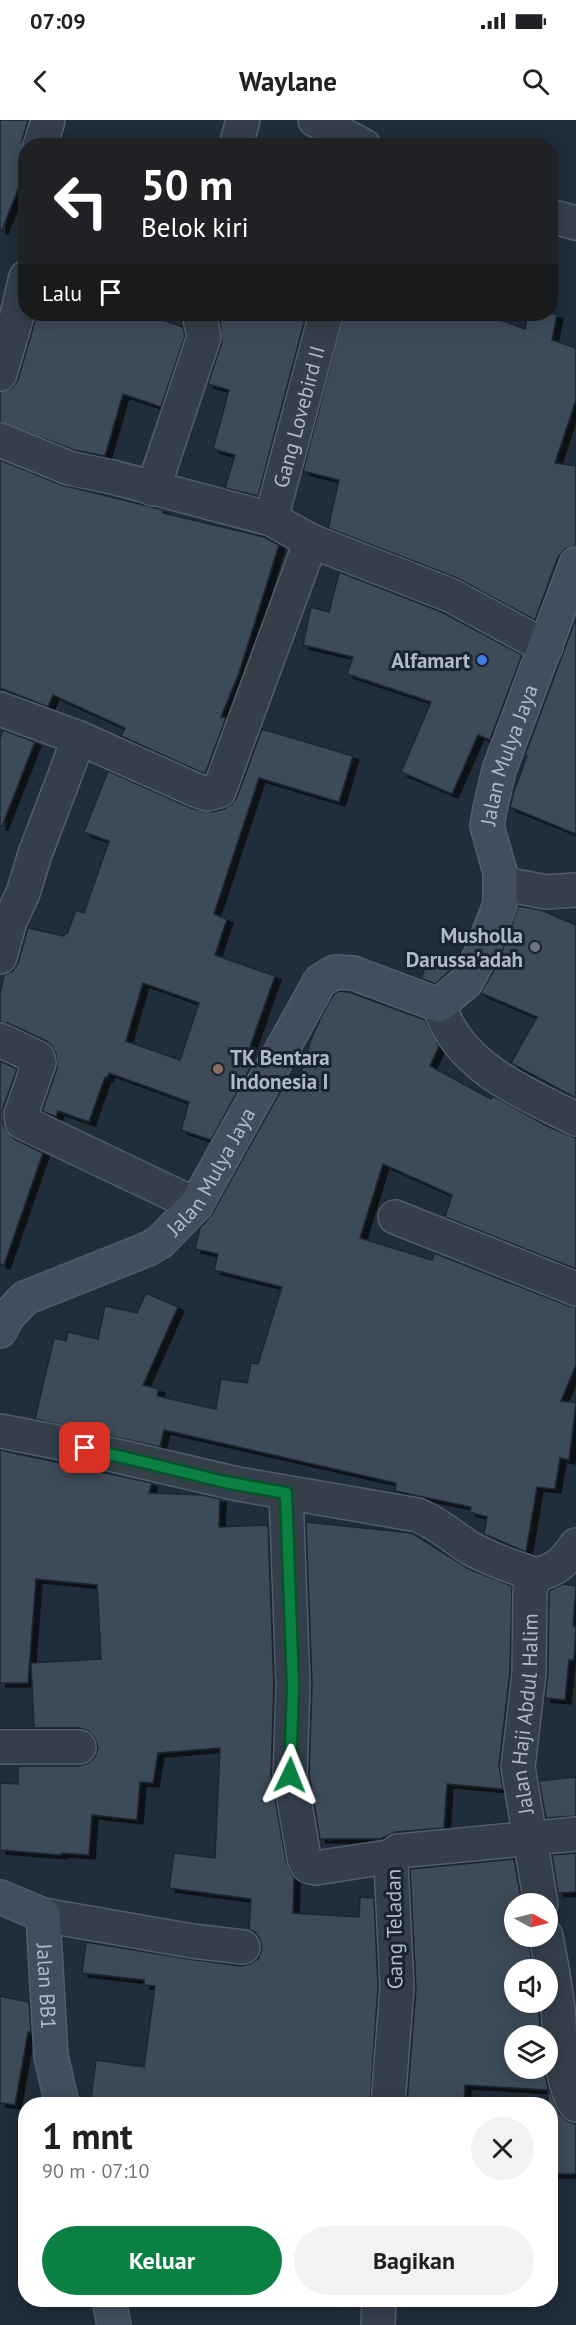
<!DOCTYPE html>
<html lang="id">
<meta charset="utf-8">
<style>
:root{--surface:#fff;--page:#f2f2f2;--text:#202124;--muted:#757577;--accent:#0b8043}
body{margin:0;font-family:"PT Sans",sans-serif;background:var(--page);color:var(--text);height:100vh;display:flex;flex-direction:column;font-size:22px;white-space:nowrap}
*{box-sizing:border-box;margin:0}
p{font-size:20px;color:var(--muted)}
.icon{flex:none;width:33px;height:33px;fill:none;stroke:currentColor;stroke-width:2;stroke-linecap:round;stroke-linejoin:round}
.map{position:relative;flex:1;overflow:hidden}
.drawer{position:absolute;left:18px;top:1977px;width:540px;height:210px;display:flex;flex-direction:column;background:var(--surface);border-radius:24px;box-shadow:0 3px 15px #0003}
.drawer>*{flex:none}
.hud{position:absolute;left:18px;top:18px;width:540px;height:183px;border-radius:24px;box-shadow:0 3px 15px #0003;background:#202124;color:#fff;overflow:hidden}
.needle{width:39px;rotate:97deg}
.fabs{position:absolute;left:504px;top:1773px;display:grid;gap:12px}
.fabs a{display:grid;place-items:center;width:54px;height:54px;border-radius:50%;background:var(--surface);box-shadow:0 3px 15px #0003;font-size:30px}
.pin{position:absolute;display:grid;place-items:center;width:51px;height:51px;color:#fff;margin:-26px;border-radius:12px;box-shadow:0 3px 9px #0006}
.me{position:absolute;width:66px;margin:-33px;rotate:2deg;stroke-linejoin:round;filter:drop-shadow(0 0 4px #0008)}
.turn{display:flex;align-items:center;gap:21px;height:126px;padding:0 24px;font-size:27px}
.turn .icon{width:78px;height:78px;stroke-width:2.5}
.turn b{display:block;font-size:42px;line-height:51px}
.then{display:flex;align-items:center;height:57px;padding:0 24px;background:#0003;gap:12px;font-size:22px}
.round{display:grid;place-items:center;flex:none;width:63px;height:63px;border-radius:32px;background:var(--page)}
.headline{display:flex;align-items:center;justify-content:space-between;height:102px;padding:0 24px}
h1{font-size:36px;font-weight:600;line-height:45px}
.action{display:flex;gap:12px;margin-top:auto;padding:12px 24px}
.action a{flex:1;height:69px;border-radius:36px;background:var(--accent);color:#fff;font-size:24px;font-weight:600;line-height:69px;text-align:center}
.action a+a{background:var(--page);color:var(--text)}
.status{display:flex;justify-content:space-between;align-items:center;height:42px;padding:0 30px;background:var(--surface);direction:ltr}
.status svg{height:16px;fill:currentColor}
header{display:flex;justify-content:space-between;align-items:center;height:78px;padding:0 24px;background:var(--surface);font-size:27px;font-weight:600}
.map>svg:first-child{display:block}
</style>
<div class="status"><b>07:09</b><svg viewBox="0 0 49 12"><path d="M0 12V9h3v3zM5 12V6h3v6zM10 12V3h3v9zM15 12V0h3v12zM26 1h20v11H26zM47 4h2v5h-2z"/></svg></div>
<header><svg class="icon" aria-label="back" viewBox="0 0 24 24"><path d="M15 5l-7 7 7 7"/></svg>Waylane<svg class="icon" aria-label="search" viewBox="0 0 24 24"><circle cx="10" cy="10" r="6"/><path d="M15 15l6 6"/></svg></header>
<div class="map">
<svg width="576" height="2205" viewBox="0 0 576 2205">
<defs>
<filter id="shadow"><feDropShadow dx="6" dy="4" stdDeviation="0" flood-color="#0009"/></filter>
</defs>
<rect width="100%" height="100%" fill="#202d3a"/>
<g fill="#3c4c59" stroke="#1b2631" stroke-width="1.5" fill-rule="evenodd" filter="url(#shadow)">
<polygon points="0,0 28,0 22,21 26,49 2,110 0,109"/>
<polygon points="37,194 145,194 183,207 185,216 161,287 123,274 105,336 74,330 0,302 0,272 12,268 18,260"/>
<polygon points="219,194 306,195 258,376 225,368 235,335 213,329 229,270 208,264 222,222"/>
<polygon points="344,194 485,194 525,209 528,194 557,194 552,220 576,228 576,280 555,343 576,346 576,426 565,429 558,437 535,500 457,458 328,408 339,360 303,351"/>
<polygon points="0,340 62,365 164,390 163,393 264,417 279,425 239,553 221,597 226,598 205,654 121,616 125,608 53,575 48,587 0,568"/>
<polygon points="339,452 442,492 522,535 490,620 478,615 452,674 401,652 431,582 347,554 353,537 303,525 311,487 329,492"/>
<polygon points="576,498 576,714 510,687 514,671 527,636 525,635"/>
<path d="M 262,609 L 353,636 L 339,682 L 259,658 L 214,794 L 227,799 L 215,835 L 275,856 L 246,938 L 254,941 L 211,1020 L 181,1010 L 189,982 L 109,953 L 107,958 L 105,957 L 89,1002 L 58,991 L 56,997 L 42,991 L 57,949 L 56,934 L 52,926 L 46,921 L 8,903 L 0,902 L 0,873 L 4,855 L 13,851 L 18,843 L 28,808 L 64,816 L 64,814 L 67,814 L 76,790 L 84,793 L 109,721 L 84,712 L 108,651 L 193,689 L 212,692 L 224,689 L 232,684 L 237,677 ZM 143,863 L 199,883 L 180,940 L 126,921 Z"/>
<polygon points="3,610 35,622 2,706 0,706 0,619"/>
<polygon points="518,786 541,790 576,805 576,978 511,943 537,897 481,873 498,843"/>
<polygon points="431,834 453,848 435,864 421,858"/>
<polygon points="340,871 349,872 425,900 439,926 430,946 491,979 493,976 547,1006 576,1018 576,1149 445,1097 452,1075 383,1044 360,1118 432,1140 434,1133 569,1186 576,1187 576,1245 561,1281 576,1283 569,1340 560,1338 555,1369 537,1367 526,1432 484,1414 487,1397 470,1392 471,1387 395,1371 396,1363 164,1310 160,1327 35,1299 54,1218 66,1221 68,1212 98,1219 105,1186 137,1193 146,1173 178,1187 143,1265 159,1269 157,1276 216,1289 221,1259 247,1263 251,1243 258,1244 282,1167 214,1150 218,1134 195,1129 200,1108 212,1094 290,954 300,958 310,922 322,895 334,874"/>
<polygon points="0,941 17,949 3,988 3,1004 7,1012 14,1019 43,1033 4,1145 0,1144"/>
<polygon points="0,1330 152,1363 149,1373 202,1375 220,1379 219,1407 268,1405 274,1566 271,1655 286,1741 294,1758 293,1793 359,1797 360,1777 374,1778 378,1867 370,1984 139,1984 91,1978 96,1940 144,1947 155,1866 144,1865 144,1860 82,1853 86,1822 189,1839 241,1846 250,1844 258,1839 262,1829 260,1819 255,1812 249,1810 251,1779 169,1768 174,1733 215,1738 220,1628 158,1633 153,1663 140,1662 137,1700 92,1695 89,1735 62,1733 61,1735 0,1730 0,1663 18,1664 18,1646 79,1646 88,1643 95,1637 98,1628 95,1618 88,1611 79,1608 34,1608 31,1543 101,1539 97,1465 36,1459 28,1563 0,1563"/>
<polygon points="306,1402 412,1413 469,1449 512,1466 510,1552 499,1645 503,1669 447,1664 444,1708 396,1712 380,1719 320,1719 309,1654 312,1565"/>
<polygon points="563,1464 576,1466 573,1506 576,1506 574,1540 569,1540 565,1580 545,1578 548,1553 549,1474 549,1471"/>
<polygon points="576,1657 576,1696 546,1698 539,1661"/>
<polygon points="576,1733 576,1772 558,1773 552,1735"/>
<polygon points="514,1739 522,1784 514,1784 514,1816 528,1816 533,1850 514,1850 514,1882 538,1882 541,1916 514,1916 514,1948 544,1948 548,1969 560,1994 567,2001 576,2004 576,2054 550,2054 550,1984 548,1984 548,1970 465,1965 464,1984 407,1984 416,1868 410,1749"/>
<polygon points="0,1876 29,1882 31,1912 28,1912 15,1985 0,1983"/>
</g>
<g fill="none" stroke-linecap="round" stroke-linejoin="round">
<g stroke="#515d68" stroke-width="36">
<g id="street">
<polyline points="315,0 364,26"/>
<polyline points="40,26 48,0"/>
<polyline points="236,26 243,0"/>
<polyline points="550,96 576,103"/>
<polyline points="0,254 16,199 26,157"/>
<polyline points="0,320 69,348 112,357 271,399 311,421 450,475 546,527"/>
<polyline points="153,369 204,217 199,194"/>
<path id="s1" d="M 271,399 L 326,194"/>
<polyline points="0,589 79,618 198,671 208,674 219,671 311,421"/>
<polyline points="500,763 546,772 576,770"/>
<polyline points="0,837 10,801 23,773 35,734 79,618"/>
<path d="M 439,885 C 458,947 523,972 576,999"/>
<polyline points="0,920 38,938 39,943 21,994 22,1002 196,1085"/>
<polyline points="395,1097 576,1169"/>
<path d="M 0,1311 L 62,1323 L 238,1364 L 418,1395 C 437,1403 453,1417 470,1428 C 491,1440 514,1447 536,1455"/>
<polyline points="286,1373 293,1566 290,1655 304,1738 308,1746 316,1748 393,1736"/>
<polyline points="0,1627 79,1627"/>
<path id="s2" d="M 541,1784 L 518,1647 L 529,1553 L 530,1472 L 532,1462 L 536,1455 C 556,1450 565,1442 576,1425"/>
<polyline points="43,1795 192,1821 243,1827"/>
<path d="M 546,1816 C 550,1838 554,1859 557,1881 C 561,1910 558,1961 576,1985"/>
<polyline points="388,1984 397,1867 391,1744 393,1736 398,1731 576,1714"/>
<polyline points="378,2205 379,2180"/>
</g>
</g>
<g stroke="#515d68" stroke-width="36">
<g id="secondary">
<path id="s3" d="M 0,1211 L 7,1197 L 25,1178 L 148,1129 L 160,1122 L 196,1085 L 320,861 L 335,852 L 353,853 L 439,885 L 467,861 L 480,836 L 500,784 L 500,752 L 487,706 L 490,689 L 499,650 L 576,444"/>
<path id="s4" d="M 0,1777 L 43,1795 L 51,1936 L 62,1984"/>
<polyline points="109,2180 114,2205"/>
</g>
</g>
<use href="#street" stroke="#343f4a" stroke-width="33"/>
<use href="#secondary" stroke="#424e5d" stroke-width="33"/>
</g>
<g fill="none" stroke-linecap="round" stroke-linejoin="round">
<g stroke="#07532c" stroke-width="15">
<polyline id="route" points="85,1328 225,1362 286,1373 293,1566 290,1655"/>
</g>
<use href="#route" stroke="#0b8043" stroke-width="10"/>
</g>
<circle fill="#3f7fe0" stroke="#19242f" stroke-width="2" cx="482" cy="540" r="6"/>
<circle fill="#6b7280" stroke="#19242f" stroke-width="2" cx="535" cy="827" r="6"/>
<circle fill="#8d6e63" stroke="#19242f" stroke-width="2" cx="218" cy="949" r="6"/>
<g text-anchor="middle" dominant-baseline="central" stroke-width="6" stroke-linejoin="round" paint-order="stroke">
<g font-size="21" fill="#aebac6" stroke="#19242f">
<text stroke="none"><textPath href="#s1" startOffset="106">Gang Lovebird II</textPath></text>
<text stroke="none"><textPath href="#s3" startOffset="898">Jalan Mulya Jaya</textPath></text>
<text stroke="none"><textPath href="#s3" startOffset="276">Jalan Mulya Jaya</textPath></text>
<text stroke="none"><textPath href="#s2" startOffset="192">Jalan Haji Abdul Halim</textPath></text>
<text transform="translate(394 1809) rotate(-91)">Gang Teladan</text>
<text stroke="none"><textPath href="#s4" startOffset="118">Jalan BB1</textPath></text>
</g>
<g font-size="21" font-weight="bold" fill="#aebac6" stroke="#19242f" text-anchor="end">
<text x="470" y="540">Alfamart</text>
<text x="523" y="815">Musholla<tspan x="523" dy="24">Darussa'adah</tspan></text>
<text x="230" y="937" text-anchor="start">TK Bentara<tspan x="230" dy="24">Indonesia I</tspan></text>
</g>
</g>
</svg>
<div class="fabs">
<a><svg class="needle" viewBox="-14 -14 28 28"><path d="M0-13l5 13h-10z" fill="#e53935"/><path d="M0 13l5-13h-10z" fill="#757577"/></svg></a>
<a><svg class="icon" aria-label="sound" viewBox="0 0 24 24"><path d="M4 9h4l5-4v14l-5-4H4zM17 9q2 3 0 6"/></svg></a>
<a><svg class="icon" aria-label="layers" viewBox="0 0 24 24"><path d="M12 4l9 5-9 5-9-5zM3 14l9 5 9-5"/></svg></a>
</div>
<div class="pin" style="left:85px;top:1328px;background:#d93025"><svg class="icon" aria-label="arrive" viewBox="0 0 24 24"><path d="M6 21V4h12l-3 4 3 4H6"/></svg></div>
<svg class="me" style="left:290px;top:1655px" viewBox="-20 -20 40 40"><path d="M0-17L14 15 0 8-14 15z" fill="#0b8043" stroke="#fff" stroke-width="4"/></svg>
<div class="hud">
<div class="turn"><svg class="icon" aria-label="left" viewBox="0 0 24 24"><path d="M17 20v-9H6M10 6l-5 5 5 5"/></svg><div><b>50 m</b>Belok kiri</div></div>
<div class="then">Lalu<svg class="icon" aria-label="arrive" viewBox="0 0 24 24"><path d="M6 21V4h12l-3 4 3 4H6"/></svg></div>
</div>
<section class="drawer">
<div class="headline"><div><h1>1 mnt</h1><p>90 m · 07:10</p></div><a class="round"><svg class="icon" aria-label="close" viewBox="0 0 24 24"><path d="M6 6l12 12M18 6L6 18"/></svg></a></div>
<div class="action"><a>Keluar</a><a>Bagikan</a></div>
</section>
</div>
